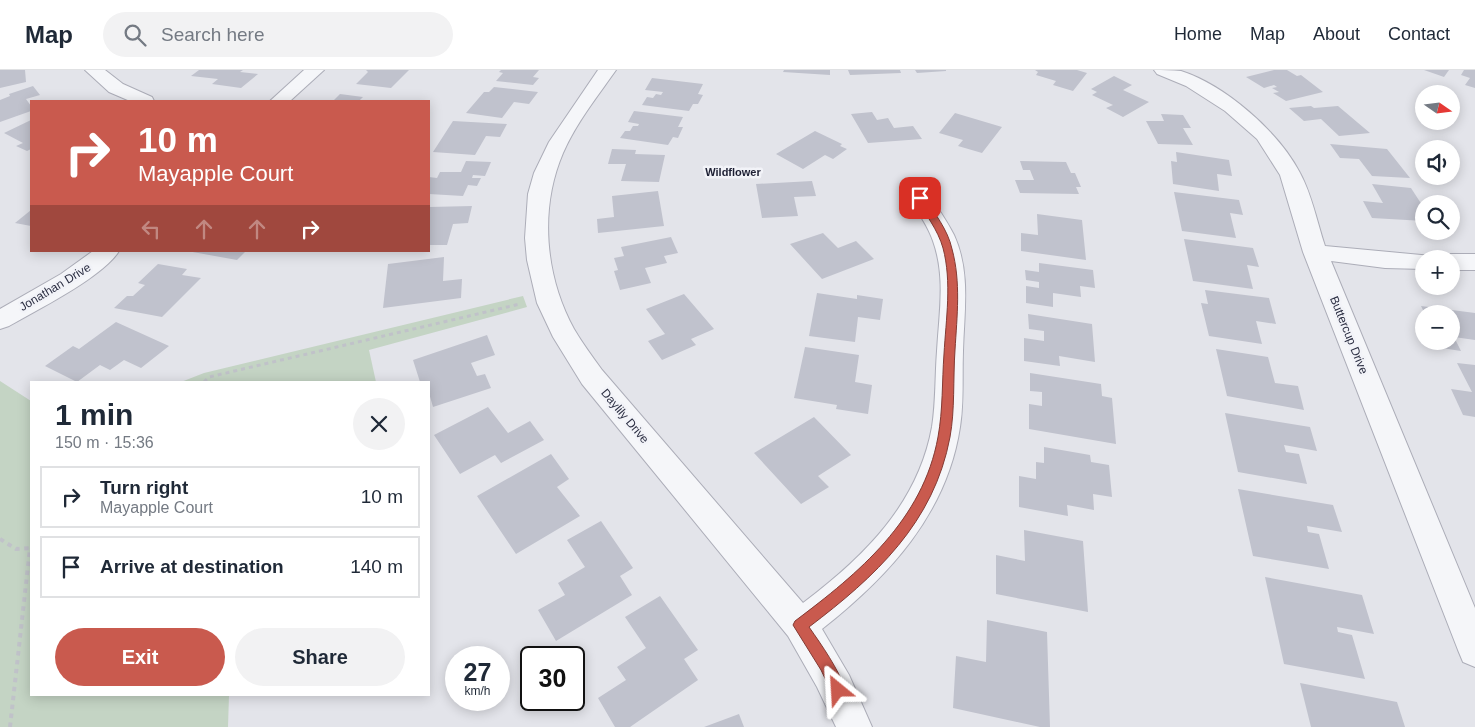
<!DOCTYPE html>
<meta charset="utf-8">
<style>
:root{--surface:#fff;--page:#f2f2f3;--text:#1f2937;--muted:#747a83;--line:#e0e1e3;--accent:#c95a4e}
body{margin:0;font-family:Helvetica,sans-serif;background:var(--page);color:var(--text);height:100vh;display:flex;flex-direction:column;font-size:19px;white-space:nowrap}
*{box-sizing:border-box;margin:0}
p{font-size:16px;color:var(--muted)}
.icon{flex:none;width:28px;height:28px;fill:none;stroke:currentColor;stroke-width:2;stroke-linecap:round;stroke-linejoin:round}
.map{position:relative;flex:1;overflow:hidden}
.side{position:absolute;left:30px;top:311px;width:400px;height:315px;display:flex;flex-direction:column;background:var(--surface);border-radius:0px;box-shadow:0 2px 12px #0003}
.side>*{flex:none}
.guide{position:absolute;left:30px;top:30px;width:400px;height:152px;border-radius:0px;box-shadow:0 2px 12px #0003;background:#c95a4e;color:#fff;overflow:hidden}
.needle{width:32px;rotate:104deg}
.tools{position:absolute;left:1415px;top:15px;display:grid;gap:10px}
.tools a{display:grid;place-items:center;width:45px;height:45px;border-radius:50%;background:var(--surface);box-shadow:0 2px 12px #0003;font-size:25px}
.speed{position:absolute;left:445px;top:576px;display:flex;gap:10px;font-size:25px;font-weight:700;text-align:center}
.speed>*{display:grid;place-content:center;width:65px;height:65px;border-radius:50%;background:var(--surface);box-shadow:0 2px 12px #0003;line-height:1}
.speed small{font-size:12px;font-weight:400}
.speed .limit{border:2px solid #111;border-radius:8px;background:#fff;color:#111}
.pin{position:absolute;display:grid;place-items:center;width:42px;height:42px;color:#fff;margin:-21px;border-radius:10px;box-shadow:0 2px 8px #0006}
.me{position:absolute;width:55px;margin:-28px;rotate:333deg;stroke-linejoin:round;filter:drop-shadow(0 0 4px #0008)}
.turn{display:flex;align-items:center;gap:18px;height:105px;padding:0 25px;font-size:22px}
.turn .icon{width:65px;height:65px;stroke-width:2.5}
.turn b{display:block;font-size:35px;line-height:42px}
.lanes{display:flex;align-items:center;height:48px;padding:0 25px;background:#0003;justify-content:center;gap:25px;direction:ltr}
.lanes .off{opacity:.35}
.round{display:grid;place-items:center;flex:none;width:52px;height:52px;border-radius:26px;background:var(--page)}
.overview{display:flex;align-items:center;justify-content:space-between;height:85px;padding:0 25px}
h1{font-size:30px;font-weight:700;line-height:38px}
.button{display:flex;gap:10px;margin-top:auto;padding:10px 25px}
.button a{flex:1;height:58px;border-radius:30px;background:var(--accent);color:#fff;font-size:20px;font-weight:700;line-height:58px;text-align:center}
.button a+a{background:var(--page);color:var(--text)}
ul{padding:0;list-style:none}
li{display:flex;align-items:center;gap:15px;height:62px;margin:0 10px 8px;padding:0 15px;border:2px solid var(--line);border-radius:0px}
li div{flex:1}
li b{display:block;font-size:19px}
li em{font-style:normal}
header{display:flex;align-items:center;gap:30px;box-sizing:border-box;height:70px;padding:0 25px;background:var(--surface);border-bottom:1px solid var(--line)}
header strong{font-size:24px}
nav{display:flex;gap:28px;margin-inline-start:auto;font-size:18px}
.search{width:350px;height:45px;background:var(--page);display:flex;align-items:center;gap:12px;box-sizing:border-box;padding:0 18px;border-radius:28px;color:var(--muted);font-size:19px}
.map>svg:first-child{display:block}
</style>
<header>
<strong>Map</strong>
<div class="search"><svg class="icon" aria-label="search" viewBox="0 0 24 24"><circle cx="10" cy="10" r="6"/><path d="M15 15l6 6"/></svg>Search here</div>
<nav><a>Home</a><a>Map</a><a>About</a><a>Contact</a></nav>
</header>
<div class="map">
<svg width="1475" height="657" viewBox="0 0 1475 657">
<rect width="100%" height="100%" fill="#e3e4ea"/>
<g fill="#c4d4c4">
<polygon points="523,226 527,237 369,280 376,312 181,312 204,303"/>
<polygon points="0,311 31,331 31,625 229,625 228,657 0,657"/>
</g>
<g fill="#c0c2cd">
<polygon points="0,0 25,0 26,12 0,18"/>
<polygon points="199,0 243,0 240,2 258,4 241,18 212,14 218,9 191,6"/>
<polygon points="366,0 409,0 391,18 356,14 368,2"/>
<polygon points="501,0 539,0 533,7 539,8 533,15 496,11 503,3 499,2"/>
<polygon points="784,0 830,0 830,5 783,2"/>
<polygon points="848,0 900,0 901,3 850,5"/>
<polygon points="915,0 946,0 946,1 917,3"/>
<polygon points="1035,0 1077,0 1087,3 1073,21 1053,15 1056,11 1036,5 1038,2"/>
<polygon points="1274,0 1287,0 1297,6 1301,5 1323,22 1286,31 1273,23 1279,22 1272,18 1277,17 1274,15 1264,18 1246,7"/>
<polygon points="1424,0 1449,0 1444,7"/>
<polygon points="1464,0 1475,0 1475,18 1465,15 1470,8 1461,5"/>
<polygon points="1114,6 1132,15 1123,20 1149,32 1123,47 1106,38 1113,35 1092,25 1097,22 1091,19"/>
<polygon points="652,8 703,14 698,24 703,25 698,34 693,34 689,41 642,35 647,27 653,28 656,24 661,25 663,22 645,20"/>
<polygon points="33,16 40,25 26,29 31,36 31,41 0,52 0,30 10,26 9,24"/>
<polygon points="494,17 538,22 529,34 514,32 502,48 466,43 484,22 489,22"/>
<polygon points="340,24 363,27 359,31 333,31"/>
<polygon points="1311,36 1314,38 1338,36 1370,63 1339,66 1321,49 1304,51 1289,38"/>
<polygon points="634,41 683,47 678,57 683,57 678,68 673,67 668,75 620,68 625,61 630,61 633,56 638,56 639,54 628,52"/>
<polygon points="872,42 877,50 888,48 894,58 913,56 922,69 868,73 851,44"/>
<polygon points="955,43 1002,57 982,83 958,76 963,70 939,63"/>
<polygon points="1161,44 1183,45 1191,58 1183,58 1193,75 1158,74 1146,51 1164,51"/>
<polygon points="31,50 31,79 27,81 16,76 23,73 4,63"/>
<polygon points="453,51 507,54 500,67 486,66 475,85 433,82"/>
<polygon points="815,61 842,74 840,76 847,79 833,89 825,85 803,99 776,84"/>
<polygon points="1330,74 1387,79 1410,108 1372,106 1359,89 1340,88"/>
<polygon points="612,79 636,80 635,84 665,85 659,112 621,111 626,94 608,94"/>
<polygon points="1176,82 1229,90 1232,106 1217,104 1219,121 1173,114 1171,91 1177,92"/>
<polygon points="466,91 491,92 485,106 473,105 472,108 481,108 477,116 468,115 463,126 429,124 429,107 437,108 440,102 461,102"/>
<polygon points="1020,91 1066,92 1071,103 1075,103 1081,117 1076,117 1079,124 1020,123 1015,110 1034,110 1030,100 1023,100"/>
<polygon points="812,111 816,126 794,127 798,146 762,148 756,114"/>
<polygon points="1372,114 1411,118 1424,138 1424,151 1372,148 1363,131 1383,133"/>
<polygon points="658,121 664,156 598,163 597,149 614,147 612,126"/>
<polygon points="1174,122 1239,130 1243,145 1230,143 1236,168 1182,161"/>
<polygon points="472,136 468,153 453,154 447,175 429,175 429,137"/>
<polygon points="31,140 31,156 15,153"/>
<polygon points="1037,144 1082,150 1086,190 1021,181 1021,163 1038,165"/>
<polygon points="823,163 838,178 856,171 874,189 822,209 790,174"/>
<polygon points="671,167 678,183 664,186 667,193 645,198 651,213 620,220 614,201 618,200 614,188 624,186 621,177"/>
<polygon points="1184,169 1253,178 1259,197 1247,195 1253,219 1193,211"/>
<polygon points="187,181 246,181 237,190"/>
<polygon points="444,187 443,211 462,209 461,228 383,238 388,194"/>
<polygon points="1039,193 1093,200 1095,218 1080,216 1081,227 1053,223 1053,237 1026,233 1026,216 1039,218 1039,212 1026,210 1025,200 1039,202"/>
<polygon points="158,194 187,199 182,205 201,208 162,247 114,238 127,226 133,226 145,215 138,213"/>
<polygon points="1205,220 1269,228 1276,254 1256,251 1262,274 1209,266 1201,233 1208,234"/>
<polygon points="817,223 857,229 857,225 883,229 880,250 858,247 855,272 809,266"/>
<polygon points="684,224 714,259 691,269 696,275 662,290 648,271 665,264 646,239"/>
<polygon points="1421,236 1475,243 1475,270 1454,267 1461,281 1429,276 1426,271 1451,271 1451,244 1425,244"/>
<polygon points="1028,244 1092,254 1095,292 1059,286 1060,296 1024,291 1024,268 1044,271 1044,261 1029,259"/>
<polygon points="116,252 169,276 141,298 124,290 110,300 100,295 77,312 45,296 73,276 79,279"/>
<polygon points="487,265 495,285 471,293 477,306 485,304 491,318 433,337 429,323 429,312 420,312 413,290"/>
<polygon points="805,277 859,285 855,312 872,315 868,344 836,339 837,335 794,328"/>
<polygon points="1216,279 1268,287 1275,313 1298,316 1304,340 1227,326"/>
<polygon points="1457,293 1475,295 1475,347 1463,345 1451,319 1472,322"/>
<polygon points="1030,303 1101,314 1102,326 1112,328 1116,374 1029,359 1029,334 1042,336 1042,322 1030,321"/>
<polygon points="488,337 508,363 530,351 544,370 501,393 495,385 460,404 434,365"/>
<polygon points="1225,343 1310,357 1317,381 1284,375 1286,382 1299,384 1307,414 1238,402"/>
<polygon points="814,347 851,385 818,406 829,417 801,434 754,383"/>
<polygon points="1044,377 1090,385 1091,392 1109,395 1112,427 1093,424 1094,440 1067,435 1068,446 1019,437 1019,406 1036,409 1036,392 1044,393"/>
<polygon points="551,384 569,409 557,417 580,446 516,484 477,426"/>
<polygon points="1238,419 1333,435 1342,462 1307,456 1308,462 1319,464 1329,499 1253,486"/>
<polygon points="601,451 633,498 620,506 632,525 556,571 538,540 565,525 558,513 585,497 567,470"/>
<polygon points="1024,460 1083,471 1088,542 996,524 996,485 1025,491"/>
<polygon points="1265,507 1362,525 1374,564 1337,557 1338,562 1352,565 1365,609 1284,594"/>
<polygon points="660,526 698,580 684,589 698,610 630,657 615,657 598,628 626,610 617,597 646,578 625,547"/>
<polygon points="987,550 1047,562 1050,657 1040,657 953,638 956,586 986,592"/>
<polygon points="1300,613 1397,632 1405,657 1311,657"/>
<polygon points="739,644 744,657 704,657"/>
</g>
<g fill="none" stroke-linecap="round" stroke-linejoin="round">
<g stroke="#acadb8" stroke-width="2">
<g id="minor">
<polygon points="85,0 105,0 123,14 152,27 154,31 130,31 109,22"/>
<polygon points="304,0 324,0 290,31 270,31"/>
<path d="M 598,0 L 616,0 C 597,27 576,53 563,83 C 539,139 545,206 574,259 C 582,273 592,286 602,300 L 803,533 C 864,487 918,434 932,357 C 936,331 935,306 937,281 C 939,244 946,207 933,171 C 928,156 918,142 909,128 L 912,123 L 920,121 L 928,123 C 937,137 947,151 954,165 C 971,202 964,242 963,281 C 962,307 964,332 960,357 C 947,444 888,507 822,559 L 849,605 L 872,657 L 836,657 L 817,617 L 788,566 L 582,314 L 553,267 L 537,233 L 527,190 L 525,168 L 528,124 L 534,103 L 549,72 Z"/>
<path d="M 1154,0 C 1162,0 1173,0 1181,1 C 1225,15 1279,62 1300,103 C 1312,125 1317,152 1325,176 L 1432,186 L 1434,189 L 1424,189 L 1424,199 L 1385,198 L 1331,191 L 1475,538 L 1475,597 L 1463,592 L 1458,580 L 1303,182 L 1280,105 L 1257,69 L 1225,41 L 1186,16 L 1157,4 Z"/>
<path d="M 93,181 L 119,181 C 103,207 37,240 9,256 L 0,259 L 0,239 L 61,204 Z"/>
<polygon points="1451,184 1475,184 1475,200 1451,200 1451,189 1441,189"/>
</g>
</g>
<polyline stroke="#c0c2c9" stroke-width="3" stroke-dasharray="4 4" stroke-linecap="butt" points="204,312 209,307 520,234"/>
<g stroke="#c0c2c9" stroke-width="4" stroke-dasharray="4.5 4.5" stroke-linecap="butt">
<polyline points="0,469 16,479 31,478"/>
<polyline points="10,657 30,478"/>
</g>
<use href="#minor" fill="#f5f6f9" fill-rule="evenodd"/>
</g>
<path fill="#c95a4e" stroke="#833a33" d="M 920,125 L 923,126 C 934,142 948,160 952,179 C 961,212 957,246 955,280 C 953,309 955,340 950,367 C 934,453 875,507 809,557 C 823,577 837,597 846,620 L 844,625 L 838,627 L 833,625 L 821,600 L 793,555 L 795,551 C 859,503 923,450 938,367 C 943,340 942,311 944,284 C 946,249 952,212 943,178 C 938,160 925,143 915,128 Z"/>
<g text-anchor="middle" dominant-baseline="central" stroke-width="5" stroke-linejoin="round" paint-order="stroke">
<g font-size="11" font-weight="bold" fill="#1d1f33" stroke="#f2f3f8">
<text x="733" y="102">Wildflower</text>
</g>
<g font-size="12" fill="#2b2e42" stroke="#f2f3f8">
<text transform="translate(55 217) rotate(-31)">Jonathan Drive</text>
<text transform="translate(1349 265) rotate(68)">Buttercup Drive</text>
<text transform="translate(625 346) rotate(50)">Daylily Drive</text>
</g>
</g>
</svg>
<div class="tools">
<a><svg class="needle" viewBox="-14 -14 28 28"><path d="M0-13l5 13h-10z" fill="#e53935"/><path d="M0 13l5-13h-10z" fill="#747a83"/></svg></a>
<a><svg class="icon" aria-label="sound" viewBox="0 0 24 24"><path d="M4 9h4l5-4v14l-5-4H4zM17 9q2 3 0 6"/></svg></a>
<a><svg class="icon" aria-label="search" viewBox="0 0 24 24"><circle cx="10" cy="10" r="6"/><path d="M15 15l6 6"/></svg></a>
<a>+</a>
<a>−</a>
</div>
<div class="speed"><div>27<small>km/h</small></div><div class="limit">30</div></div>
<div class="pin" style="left:920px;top:128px;background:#d93025"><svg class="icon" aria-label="arrive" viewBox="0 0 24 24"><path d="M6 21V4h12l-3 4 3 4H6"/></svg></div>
<svg class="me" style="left:838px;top:620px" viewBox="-20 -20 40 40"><path d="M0-17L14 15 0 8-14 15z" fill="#c95a4e" stroke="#fff" stroke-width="4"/></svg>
<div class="guide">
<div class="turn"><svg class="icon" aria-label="right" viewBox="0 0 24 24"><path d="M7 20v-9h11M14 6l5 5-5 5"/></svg><div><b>10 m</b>Mayapple Court</div></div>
<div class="lanes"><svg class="icon off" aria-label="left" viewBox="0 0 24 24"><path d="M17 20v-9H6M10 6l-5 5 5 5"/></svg><svg class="icon off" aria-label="ahead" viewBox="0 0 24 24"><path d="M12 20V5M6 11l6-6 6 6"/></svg><svg class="icon off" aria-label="ahead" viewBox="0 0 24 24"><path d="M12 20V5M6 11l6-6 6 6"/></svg><svg class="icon" aria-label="right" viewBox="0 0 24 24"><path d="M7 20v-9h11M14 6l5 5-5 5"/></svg></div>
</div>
<section class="side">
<div class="overview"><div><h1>1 min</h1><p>150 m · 15:36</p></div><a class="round"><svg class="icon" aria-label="close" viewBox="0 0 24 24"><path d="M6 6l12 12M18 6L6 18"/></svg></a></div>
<ul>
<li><svg class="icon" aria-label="right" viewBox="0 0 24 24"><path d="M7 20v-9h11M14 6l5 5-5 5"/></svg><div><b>Turn right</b><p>Mayapple Court</p></div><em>10 m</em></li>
<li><svg class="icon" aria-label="arrive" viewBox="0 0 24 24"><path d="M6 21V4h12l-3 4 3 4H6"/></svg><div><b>Arrive at destination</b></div><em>140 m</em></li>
</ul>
<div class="button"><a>Exit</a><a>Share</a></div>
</section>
</div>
